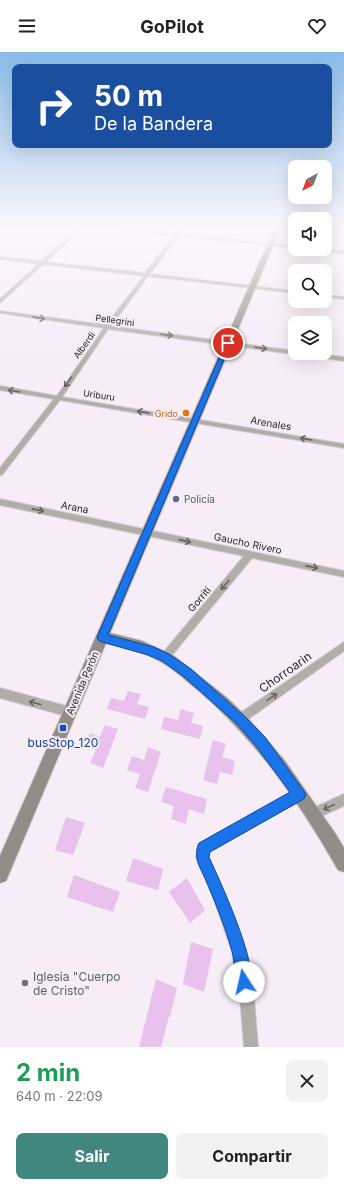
<!DOCTYPE html>
<html lang="es">
<meta charset="utf-8">
<style>
:root{--surface:#fff;--page:#f2f2f2;--text:#222;--muted:#767676;--accent:#41877e}
body{margin:0;font-family:Inter,sans-serif;background:var(--page);color:var(--text);height:100vh;display:flex;flex-direction:column;font-size:15px;white-space:nowrap}
*{box-sizing:border-box;margin:0}
p{font-size:13px;color:var(--muted)}
.icon{flex:none;width:22px;height:22px;fill:none;stroke:currentColor;stroke-width:2;stroke-linecap:round;stroke-linejoin:round}
.map{position:relative;height:995px;overflow:hidden}
.side{display:flex;flex-direction:column;background:var(--surface);flex:1}
.side>*{flex:none}
.guide{position:absolute;left:12px;top:12px;width:320px;height:84px;border-radius:8px;box-shadow:0 4px 16px #0002;background:#1a4fa0;color:#fff;overflow:hidden}
.needle{width:26px;rotate:221deg}
.controls{position:absolute;left:288px;top:108px;display:grid;gap:8px}
.controls a{display:grid;place-items:center;width:44px;height:44px;border-radius:8px;background:var(--surface);box-shadow:0 4px 16px #0002;font-size:20px}
.pin{position:absolute;display:grid;place-items:center;width:34px;height:34px;color:#fff;margin:-17px;border:2px solid #fff;border-radius:50%;box-shadow:0 1px 4px #0007}
.me{position:absolute;width:44px;margin:-22px;rotate:350deg;stroke-linejoin:round;filter:drop-shadow(0 0 3px #0008)}
.turn{display:flex;align-items:center;gap:14px;height:84px;padding:0 16px;font-size:18px}
.turn .icon{width:52px;height:52px;stroke-width:2.5}
.turn b{display:block;font-size:28px;line-height:34px}
.round{display:grid;place-items:center;flex:none;width:42px;height:42px;border-radius:8px;background:var(--page)}
.headline{display:flex;align-items:center;justify-content:space-between;height:68px;padding:0 16px}
h1{font-size:24px;font-weight:700;line-height:30px;color:#1e9e55}
.primary-button{display:flex;gap:8px;margin-top:auto;padding:8px 16px}
.primary-button a{flex:1;height:46px;border-radius:8px;background:var(--accent);color:#fff;font-size:16px;font-weight:700;line-height:46px;text-align:center}
.primary-button a+a{background:var(--page);color:var(--text)}
header{display:flex;justify-content:space-between;align-items:center;height:52px;padding:0 16px;background:var(--surface);font-size:18px;font-weight:700}
.map>svg:first-child{display:block}
</style>
<header><svg class="icon" aria-label="menu" viewBox="0 0 24 24"><path d="M4 6h16M4 12h16M4 18h16"/></svg>GoPilot<svg class="icon" aria-label="heart" viewBox="0 0 24 24"><path d="M12 20l-8-8c-3-5 5-10 8-4 3-6 11-1 8 4z"/></svg></header>
<div class="map">
<svg width="344" height="995" viewBox="0 0 344 995">
<rect width="100%" height="100%" fill="#f6edf7"/>
<g fill="#e8c1ec">
<polygon points="128,639 141,642 137,652 149,655 145,667 107,657 111,646 124,649"/>
<polygon points="181,657 194,661 191,671 203,674 200,687 161,677 164,665 178,668"/>
<polygon points="105,673 118,677 103,716 90,711 96,698 84,694 90,681 100,685"/>
<polygon points="213,688 226,692 222,705 235,709 232,723 220,720 217,732 203,728"/>
<polygon points="148,695 161,700 148,740 135,736 140,722 127,718 132,704 144,708"/>
<polygon points="166,735 207,747 204,762 189,757 186,772 171,767 174,754 161,750"/>
<polygon points="66,765 85,771 73,803 55,798"/>
<polygon points="133,806 163,817 158,838 126,829"/>
<polygon points="74,823 120,840 113,860 67,845"/>
<polygon points="187,826 205,858 190,871 169,840"/>
<polygon points="191,890 213,897 204,940 183,932"/>
<polygon points="156,927 177,936 170,965 169,964 161,995 139,995"/>
</g>
<g fill="none" stroke-linecap="round" stroke-linejoin="round">
<g stroke="#d1c9d2" stroke-width="2">
<g id="street">
<polygon points="79,175 83,175 46,210 145,221 174,184 97,175 111,175 176,182 181,175 185,175 180,182 295,194 295,196 178,184 150,222 295,239 295,241 148,224 111,274 295,299 295,301 311,301 344,305 344,309 108,277 62,345 344,392 344,396 60,348 2,423 0,423 0,416 54,347 0,338 0,334 57,344 104,276 0,261 0,259 106,273 144,224 43,212 0,251 0,247 39,212 0,207 0,205 41,209"/>
<polygon points="315,197 344,199 344,201 317,198"/>
<polygon points="325,243 344,245 344,247 325,245"/>
<polygon points="0,447 344,519 344,525 252,506 168,608 165,609 162,608 160,605 162,602 244,504 0,453"/>
<polygon points="344,590 344,599 244,670 240,672 236,670 235,667 236,664"/>
<polygon points="0,636 70,655 74,657 75,660 74,663 70,665 0,646"/>
<polygon points="299,736 303,738 305,742 303,746 209,800 208,805 227,849 246,900 254,945 258,995 244,995 240,945 232,900 215,850 196,805 200,792"/>
<polygon points="344,742 344,754 313,768 309,766 307,762 309,758"/>
</g>
</g>
<g stroke="#d1c9d2" stroke-width="2">
<path id="secondary" d="M 275,175 L 281,175 L 110,581 L 142,589 L 174,604 L 226,645 L 247,665 L 285,709 L 335,781 L 344,796 L 344,820 L 338,818 C 300,751 257,689 199,639 C 184,627 170,613 152,605 C 138,598 122,594 106,591 L 6,829 L 0,831 L 0,804 Z"/>
</g>
<use href="#street" fill="#b1aeaa" fill-rule="evenodd"/>
<use href="#secondary" fill="#928e87" fill-rule="evenodd"/>
</g>
<defs><path id="oneway-shaft" d="M-6 0H5M1.5-3L5.5 0L1.5 3" fill="none" stroke-width="1.6" stroke-linecap="round" stroke-linejoin="round"/></defs>
<g stroke="#666362">
<use href="#oneway-shaft" transform="translate(39 266) rotate(8)"/>
<use href="#oneway-shaft" transform="translate(167 283) rotate(7)"/>
<use href="#oneway-shaft" transform="translate(261 296) rotate(8)"/>
<use href="#oneway-shaft" transform="translate(68 330) rotate(125)"/>
<use href="#oneway-shaft" transform="translate(14 339) rotate(-171)"/>
<use href="#oneway-shaft" transform="translate(143 360) rotate(-171)"/>
<use href="#oneway-shaft" transform="translate(306 387) rotate(-170)"/>
<use href="#oneway-shaft" transform="translate(38 458) rotate(11)"/>
<use href="#oneway-shaft" transform="translate(185 489) rotate(13)"/>
<use href="#oneway-shaft" transform="translate(312 515) rotate(11)"/>
<use href="#oneway-shaft" transform="translate(225 533) rotate(130)"/>
<use href="#oneway-shaft" transform="translate(272 645) rotate(-35)"/>
<use href="#oneway-shaft" transform="translate(35 651) rotate(-165)"/>
<use href="#oneway-shaft" transform="translate(329 755) rotate(156)"/>
</g>
<linearGradient id="sky" x2="0" y2="1"><stop stop-color="#89bcea"/><stop offset="0.56" stop-color="#fbf7fb"/><stop offset="1" stop-color="#fbf7fb" stop-opacity="0"/></linearGradient>
<rect width="344" height="314" fill="url(#sky)"/>
<path fill="#1a73e8" stroke="#114b97" d="M 226,290 L 231,291 L 108,583 L 154,595 L 169,602 L 191,617 L 244,664 L 265,685 L 306,742 L 304,747 L 210,800 L 209,805 C 220,829 259,913 250,935 L 244,938 L 239,935 C 234,924 235,911 232,899 C 225,874 215,850 205,826 C 199,814 193,804 199,791 L 290,740 L 256,694 L 236,671 L 183,624 L 162,609 L 148,603 L 102,590 L 98,588 L 97,585 Z"/>
<circle fill="#e8710a" stroke="#f6edf7" stroke-width="1.5" cx="186" cy="361" r="4"/>
<circle fill="#5c6f8a" stroke="#f6edf7" stroke-width="1.5" cx="176" cy="447" r="4"/>
<rect fill="#1a4fb4" stroke="#f6edf7" stroke-width="1.5" x="59" y="672" width="8" height="8" rx="2"/>
<circle fill="#6b7280" stroke="#f6edf7" stroke-width="1.5" cx="25" cy="931" r="4"/>
<g text-anchor="middle" dominant-baseline="central" stroke-width="4" stroke-linejoin="round" paint-order="stroke">
<g font-size="9" fill="#282528" stroke="#f6edf7">
<text transform="translate(115 268) rotate(8)">Pellegrini</text>
<text transform="translate(84 293) rotate(-55)">Alberdi</text>
<text transform="translate(99 343) rotate(9)">Uriburu</text>
</g>
<g font-size="9" fill="#c56008" stroke="#f6edf7" text-anchor="end">
<text x="178" y="361">Grido</text>
</g>
<g font-size="10" fill="#282528" stroke="#f6edf7">
<text transform="translate(271 371) rotate(10)">Arenales</text>
<text transform="translate(75 455) rotate(11)">Arana</text>
<text transform="translate(248 491) rotate(12)">Gaucho Rivero</text>
<text transform="translate(199 547) rotate(-50)">Gorriti</text>
<text transform="translate(82 631) rotate(-67)">Avenida Perón</text>
</g>
<g font-size="10" fill="#4e5e75" stroke="#f6edf7" text-anchor="start">
<text x="184" y="447">Policía</text>
</g>
<g font-size="12" fill="#282528" stroke="#f6edf7">
<text transform="translate(285 620) rotate(-35)">Chorroarin</text>
</g>
<g font-size="12" fill="#164399" stroke="#f6edf7">
<text x="63" y="690">busStop_120</text>
</g>
<g font-size="12" fill="#5b616d" stroke="#f6edf7" text-anchor="start">
<text x="33" y="924">Iglesia "Cuerpo<tspan x="33" dy="14">de Cristo"</tspan></text>
</g>
</g>
</svg>
<div class="controls">
<a><svg class="needle" viewBox="-14 -14 28 28"><path d="M0-13l5 13h-10z" fill="#e53935"/><path d="M0 13l5-13h-10z" fill="#767676"/></svg></a>
<a><svg class="icon" aria-label="sound" viewBox="0 0 24 24"><path d="M4 9h4l5-4v14l-5-4H4zM17 9q2 3 0 6"/></svg></a>
<a><svg class="icon" aria-label="search" viewBox="0 0 24 24"><circle cx="10" cy="10" r="6"/><path d="M15 15l6 6"/></svg></a>
<a><svg class="icon" aria-label="layers" viewBox="0 0 24 24"><path d="M12 4l9 5-9 5-9-5zM3 14l9 5 9-5"/></svg></a>
</div>
<div class="pin" style="left:228px;top:291px;background:#d93025"><svg class="icon" aria-label="arrive" viewBox="0 0 24 24"><path d="M6 21V4h12l-3 4 3 4H6"/></svg></div>
<svg class="me" style="left:244px;top:930px" viewBox="-20 -20 40 40"><circle r="19" fill="#fff"/><path d="M0-13L10 11 0 6-10 11z" fill="#1a73e8"/></svg>
<div class="guide">
<div class="turn"><svg class="icon" aria-label="right" viewBox="0 0 24 24"><path d="M7 20v-9h11M14 6l5 5-5 5"/></svg><div><b>50 m</b>De la Bandera</div></div>
</div>
</div>
<section class="side">
<div class="headline"><div><h1>2 min</h1><p>640 m · 22:09</p></div><a class="round"><svg class="icon" aria-label="close" viewBox="0 0 24 24"><path d="M6 6l12 12M18 6L6 18"/></svg></a></div>
<div class="primary-button"><a>Salir</a><a>Compartir</a></div>
</section>
